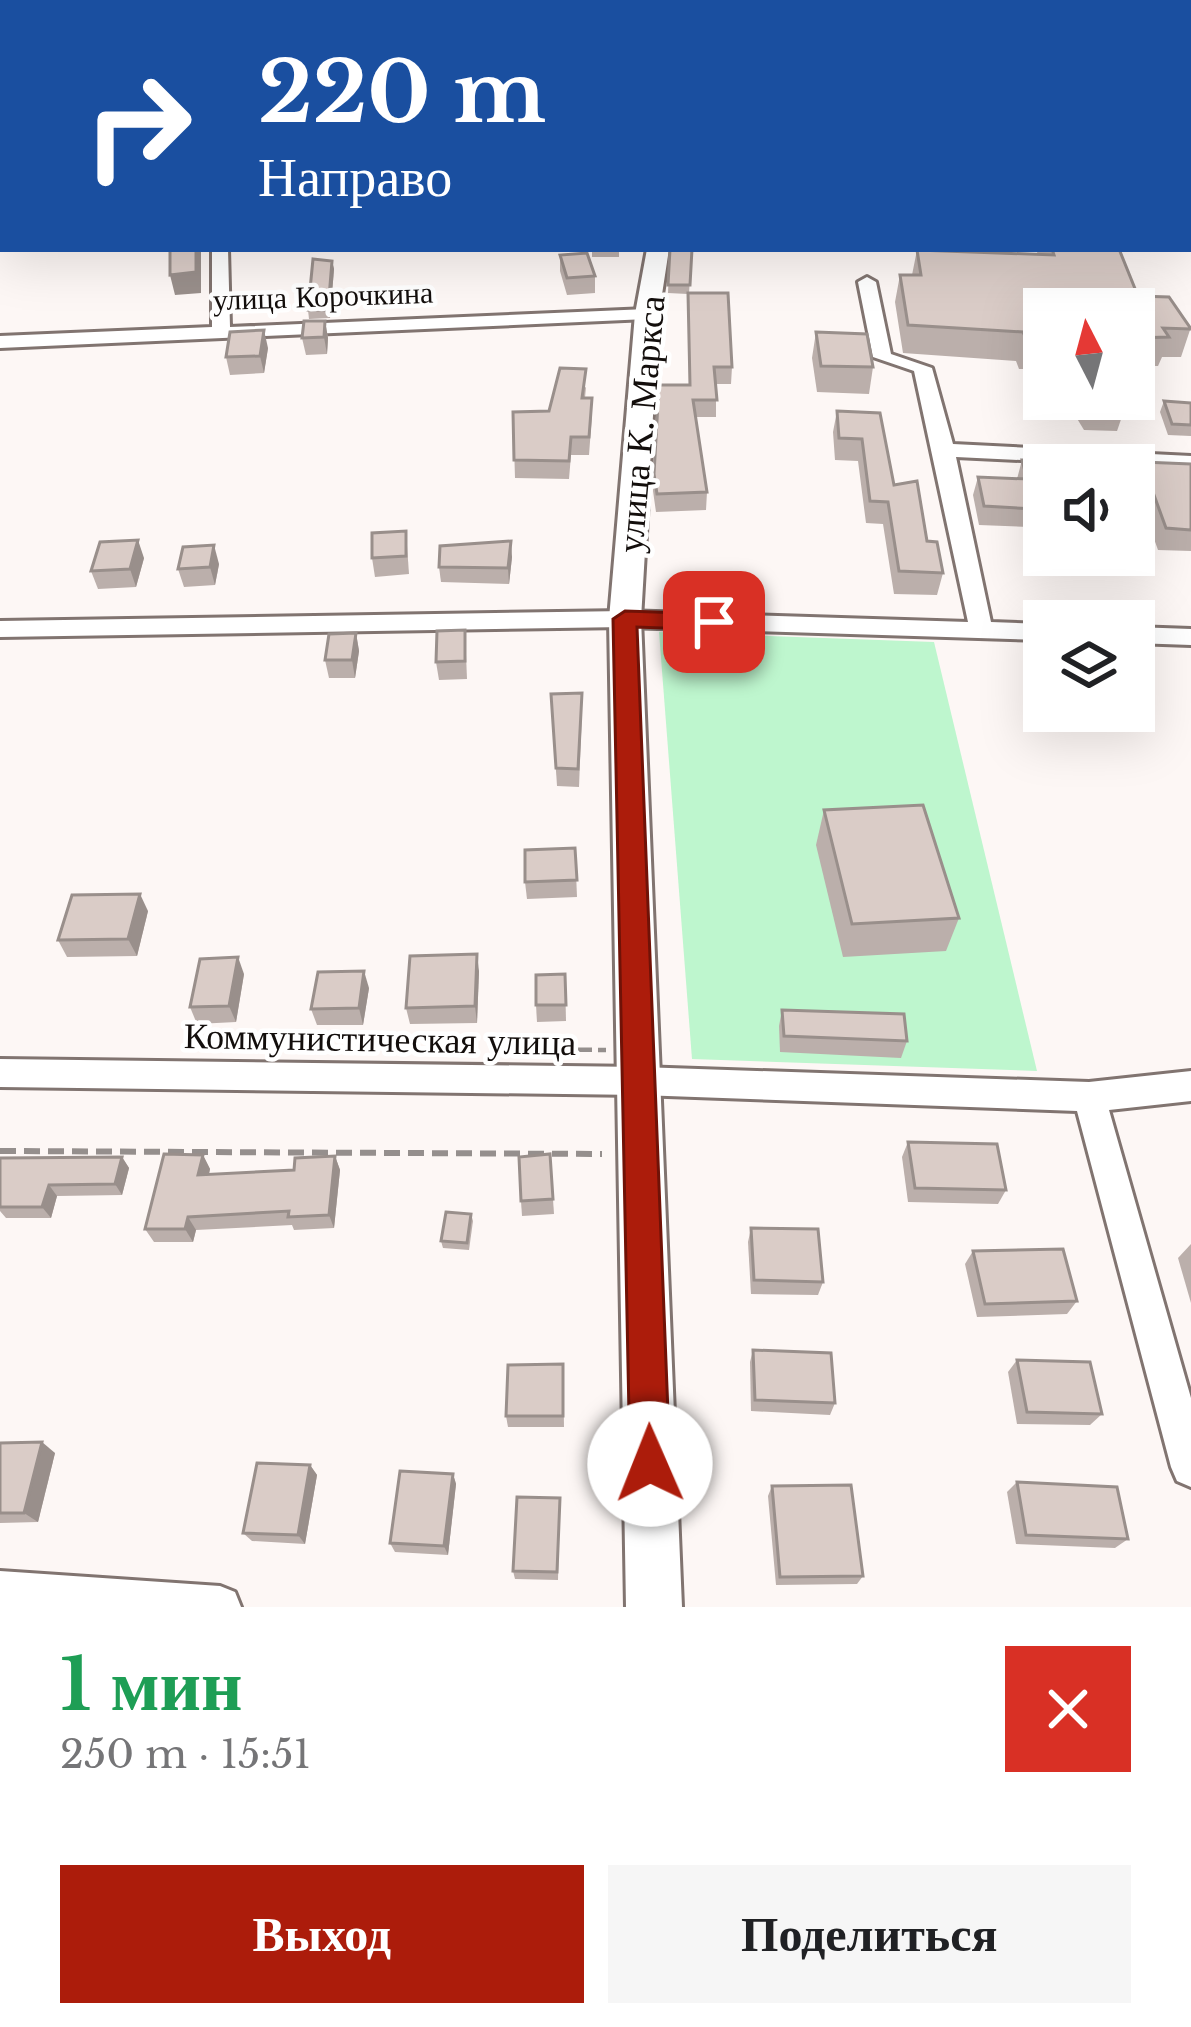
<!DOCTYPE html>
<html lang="ru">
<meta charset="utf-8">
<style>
:root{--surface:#fff;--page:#f6f6f6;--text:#202124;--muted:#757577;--accent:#ac1c0b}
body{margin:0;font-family:"Libre Baskerville",serif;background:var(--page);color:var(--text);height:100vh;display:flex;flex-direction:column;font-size:45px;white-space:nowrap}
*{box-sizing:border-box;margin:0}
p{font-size:39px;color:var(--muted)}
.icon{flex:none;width:66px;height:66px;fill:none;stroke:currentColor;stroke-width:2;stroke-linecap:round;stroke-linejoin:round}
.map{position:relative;height:1607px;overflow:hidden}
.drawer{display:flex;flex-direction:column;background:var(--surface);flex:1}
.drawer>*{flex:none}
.hud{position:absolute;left:0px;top:0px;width:1191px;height:252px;box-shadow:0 12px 48px #0002;background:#1a4fa0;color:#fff;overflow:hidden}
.needle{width:78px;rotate:354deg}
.tools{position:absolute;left:1023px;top:288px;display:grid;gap:24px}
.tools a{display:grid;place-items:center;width:132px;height:132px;border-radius:0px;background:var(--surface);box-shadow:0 12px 48px #0002;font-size:60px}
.pin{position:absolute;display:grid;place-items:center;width:102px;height:102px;color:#fff;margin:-51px;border-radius:24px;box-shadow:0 6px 18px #0006}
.me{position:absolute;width:132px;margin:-66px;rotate:359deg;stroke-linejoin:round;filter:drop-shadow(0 0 9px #0008)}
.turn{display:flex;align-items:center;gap:42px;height:252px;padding:0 60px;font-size:54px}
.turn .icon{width:156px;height:156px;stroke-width:2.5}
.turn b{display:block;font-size:84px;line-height:102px}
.round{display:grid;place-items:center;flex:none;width:126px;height:126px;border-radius:0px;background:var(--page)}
.head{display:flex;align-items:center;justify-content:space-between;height:204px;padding:0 60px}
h1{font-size:72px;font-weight:700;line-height:90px;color:#1e9e55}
.cta{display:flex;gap:24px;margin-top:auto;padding:24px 60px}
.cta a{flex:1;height:138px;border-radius:0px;background:var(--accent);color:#fff;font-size:48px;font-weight:700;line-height:138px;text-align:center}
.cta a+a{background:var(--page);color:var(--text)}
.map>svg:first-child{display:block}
</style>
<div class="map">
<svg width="1191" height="1607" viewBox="0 0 1191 1607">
<rect width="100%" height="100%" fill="#fdf7f5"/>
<polygon fill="#bef6ce" points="659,632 934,642 1037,1071 692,1059"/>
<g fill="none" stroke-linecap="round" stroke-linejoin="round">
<g stroke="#817470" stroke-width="10">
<g id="lane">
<polyline points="1012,0 1019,3"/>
<polyline points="1047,0 1054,3"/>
</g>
</g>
<g stroke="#817470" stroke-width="6">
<g id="street">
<polygon points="314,0 326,0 327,3 315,3"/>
<polygon points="749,0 761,0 763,3 751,3"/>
<polygon points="1077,0 1084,0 1086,3 1073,3"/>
<polygon points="212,249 228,249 230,327 647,309 656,314 647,319 0,348 0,336 212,327"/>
<polygon points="867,277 876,282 891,354 932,368 953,444 1191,456 1191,468 956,457 991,622 1044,624 1044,640 625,627 0,637 0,621 625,611 968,622 914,371 873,357 858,282"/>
<polygon points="1134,627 1191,629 1191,645 1134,643"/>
<polygon points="0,1059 640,1067 1089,1082 1191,1071 1191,1101 1109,1110 1191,1398 1191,1487 1177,1481 1171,1467 1077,1111 640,1095 0,1087"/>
<polygon points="0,1571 220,1586 235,1592 241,1607 0,1607"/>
</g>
</g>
<g stroke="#817470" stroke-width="6">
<g id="secondary">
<polygon points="1070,0 1105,0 1068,3"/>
<rect x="0" y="142" width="3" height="12"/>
<polygon points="647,249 669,249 659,314 641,619 682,1607 626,1607 609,619 635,314"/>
</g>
</g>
<polyline stroke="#958f8d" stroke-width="4.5" stroke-dasharray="14 6" stroke-linecap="butt" points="498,1049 606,1050"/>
<polyline stroke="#958f8d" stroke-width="6" stroke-dasharray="16 8" stroke-linecap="butt" points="0,1151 602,1154"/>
<use href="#lane" stroke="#fff" stroke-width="8"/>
<use href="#street" fill="#fff" fill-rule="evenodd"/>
<use href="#secondary" fill="#fff" fill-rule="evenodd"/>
</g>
<g fill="#bbafab">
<polygon points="779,0 1012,0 1016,3 782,3"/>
<polygon points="1185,0 1191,0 1191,27 1188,25 1188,3 1184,3"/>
<polygon points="1188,94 1191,96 1191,232 1188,228"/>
<rect x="592" y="249" width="27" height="8"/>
<polygon points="670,249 692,249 689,293 732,367 731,384 716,384 716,417 695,417 707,492 706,510 656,512 653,491 659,385 689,385 688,294 668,293"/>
<polygon points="1036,249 1119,249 1138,296 1191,327 1181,357 1162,357 1158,366 1134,366 1134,309 1044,309 1044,369 1019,369 1016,361 903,353 895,302 900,275 912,275 917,250 1038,255"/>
<polygon points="560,255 595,276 595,293 567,295 560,271"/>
<polygon points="332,261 334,269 330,318 309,319 308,310"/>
<polygon points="325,321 328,338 327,354 306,355 302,338"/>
<polygon points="816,332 873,367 869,394 817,392 812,358"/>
<polygon points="268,348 264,373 230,375 226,357"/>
<polygon points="586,387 585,398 592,415 589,455 571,455 569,479 515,478 513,412 549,411"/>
<polygon points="1065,399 1126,399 1127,402 1117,431 1084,430"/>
<polygon points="1164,401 1191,403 1191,436 1168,435 1160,412"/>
<polygon points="837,411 880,413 894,485 927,541 943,573 937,595 894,594 883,524 866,523 858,461 835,460 833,432"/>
<polygon points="1022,460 1044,465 1044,545 1033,544 1029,527 979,525 973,495 978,477 1017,479"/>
<polygon points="1142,462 1191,464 1191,551 1158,550 1134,483"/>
<polygon points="406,531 409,574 375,577 372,558"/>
<polygon points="512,557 509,584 441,582 439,567"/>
<polygon points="144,558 136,587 98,589 91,571"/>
<polygon points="219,564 215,585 184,587 178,569"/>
<polygon points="465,630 467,679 439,680 436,662"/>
<polygon points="356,633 359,651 355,678 329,678 325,660"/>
<polygon points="551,694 582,711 579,787 557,786"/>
<polygon points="824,810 959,918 946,951 843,957 816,845"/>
<polygon points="575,848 577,897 527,899 525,882"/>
<polygon points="148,911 137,956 67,957 58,940"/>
<polygon points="479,971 477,1023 410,1024 406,1008"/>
<polygon points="244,974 236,1022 197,1024 190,1007"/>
<polygon points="565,974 566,1021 537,1022 536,1005"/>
<polygon points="369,988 363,1025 317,1025 311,1009"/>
<polygon points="782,1010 907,1041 901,1058 780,1052 779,1026"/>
<polygon points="908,1142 1006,1190 998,1204 908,1202 902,1157"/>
<polygon points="550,1154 554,1214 522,1216 521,1201"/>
<polygon points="203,1155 210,1169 209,1175 294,1170 335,1156 340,1170 334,1228 294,1230 292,1225 196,1230 193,1242 154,1242 145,1229"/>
<polygon points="122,1157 129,1168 122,1195 57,1196 51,1218 6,1218 0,1211 0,1158"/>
<polygon points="471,1214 473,1221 469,1250 443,1248 441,1241"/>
<polygon points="751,1228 823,1282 818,1295 751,1294 748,1242"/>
<polygon points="1191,1244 1191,1303 1178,1258"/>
<polygon points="973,1251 1077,1301 1067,1314 977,1317 965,1264"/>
<polygon points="753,1350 835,1403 830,1415 751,1411 750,1362"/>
<polygon points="1017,1360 1102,1414 1090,1425 1017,1424 1008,1372"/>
<polygon points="563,1364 564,1427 508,1427 506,1416"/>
<polygon points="0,1443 55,1453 38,1522 0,1523"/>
<polygon points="310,1465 317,1475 305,1544 252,1541 243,1533"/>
<polygon points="453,1474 456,1484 448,1555 395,1552 390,1543"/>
<polygon points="1017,1482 1128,1539 1115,1548 1016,1544 1007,1492"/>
<polygon points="772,1486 863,1576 857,1584 776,1585 768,1496"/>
<polygon points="560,1498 558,1580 515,1579 513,1571"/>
</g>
<g fill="#998f8b">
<polygon points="196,249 201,249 201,293 175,295 170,275"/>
<polygon points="332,261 334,269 330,318 328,310"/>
<polygon points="325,321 328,338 327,354 324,337"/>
<polygon points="264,330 268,348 264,373 260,356"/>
<polygon points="138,540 144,558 136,587 130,569"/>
<polygon points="511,541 512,557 509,584 508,568"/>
<polygon points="214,545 219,564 215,585 210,567"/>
<polygon points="356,633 359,651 355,678 352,660"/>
<polygon points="140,894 148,911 137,956 128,939"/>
<polygon points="477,954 479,971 477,1023 475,1006"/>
<polygon points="238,957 244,974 236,1022 229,1006"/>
<polygon points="364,971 369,988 363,1025 359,1008"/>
<polygon points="203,1155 210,1169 205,1189 198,1175"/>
<polygon points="335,1156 340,1170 334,1228 329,1215"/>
<polygon points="122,1157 129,1168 122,1195 115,1184"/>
<polygon points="49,1185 57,1196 51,1218 42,1207"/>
<polygon points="188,1217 196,1230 193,1242 185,1229"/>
<polygon points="42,1442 55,1453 38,1522 24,1513"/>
<polygon points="310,1465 317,1475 305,1544 298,1535"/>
<polygon points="453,1474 456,1484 448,1555 444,1546"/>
</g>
<g fill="#daccc7" stroke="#998f8b" stroke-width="3">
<polygon points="0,0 27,0 27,3 3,3 3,18 0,18"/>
<polygon points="224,0 270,0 271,3 225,3"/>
<polygon points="333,0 358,0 359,3 334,3"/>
<polygon points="674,0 724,0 728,3 676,3"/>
<polygon points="815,0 1012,0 1016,3 912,3 910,1 911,3 820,3"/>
<polygon points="1188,94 1191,96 1191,124 1188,124"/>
<polygon points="1188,125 1191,131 1191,198 1188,194"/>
<polygon points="170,249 196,249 196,272 170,275"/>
<polygon points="670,249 692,249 690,285 668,285"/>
<polygon points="1052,249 1119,249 1138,296 1169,297 1191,329 1163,328 1169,337 1134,338 1134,309 1044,309 1044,341 1027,341 1023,332 908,325 900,275 921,275 917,250 1054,255"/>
<polygon points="587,253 595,276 567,278 560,255"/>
<polygon points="313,259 332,261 328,310 308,310"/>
<polygon points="688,293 728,293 732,367 714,367 717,400 693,400 707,492 657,494 654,474 659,385 690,385"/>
<polygon points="304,321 325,321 324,337 302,338"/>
<polygon points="264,330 260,356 226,357 230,332"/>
<polygon points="816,332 867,334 873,367 821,366"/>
<polygon points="560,368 586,369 582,398 592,398 589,437 571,437 569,461 514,460 513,412 549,411"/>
<polygon points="1092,399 1126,399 1127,402 1093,401"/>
<polygon points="1164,401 1191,403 1191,425 1172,424"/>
<polygon points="837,411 880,413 894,485 917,481 927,541 937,542 943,573 899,571 888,502 870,501 862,439 839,438"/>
<polygon points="1022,460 1049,461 1050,465 1044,465 1044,526 1039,526 1035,509 984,506 978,477 1027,479"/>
<polygon points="1142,462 1191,464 1191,530 1166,528"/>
<polygon points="406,531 406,556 372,558 372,533"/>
<polygon points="138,540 130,569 91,571 100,542"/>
<polygon points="511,541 508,568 439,567 440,546"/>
<polygon points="214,545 210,567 178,569 183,547"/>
<polygon points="465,630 465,661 436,662 437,631"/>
<polygon points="356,633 352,660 325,660 329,634"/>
<polygon points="582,693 578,769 556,768 551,694"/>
<polygon points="923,805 959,918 852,924 824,810"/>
<polygon points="575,848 577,880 525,882 525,850"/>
<polygon points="140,894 128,939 58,940 72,895"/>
<polygon points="477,954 475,1006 406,1008 410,956"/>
<polygon points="238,957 229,1006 190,1007 200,959"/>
<polygon points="364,971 359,1008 311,1009 318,972"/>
<polygon points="565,974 566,1005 536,1005 536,975"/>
<polygon points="782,1010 904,1014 907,1041 784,1036"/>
<polygon points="908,1142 997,1144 1006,1190 915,1188"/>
<polygon points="164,1154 203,1155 198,1175 294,1170 295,1158 335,1156 329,1215 288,1217 289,1211 188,1217 185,1229 145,1229"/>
<polygon points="550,1154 553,1199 521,1201 519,1157"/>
<polygon points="122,1157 115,1184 49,1185 42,1207 0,1207 0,1158"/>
<polygon points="446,1212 471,1214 467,1243 441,1241"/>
<polygon points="751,1228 818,1229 823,1282 754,1280"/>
<polygon points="1063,1249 1077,1301 985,1304 973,1251"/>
<polygon points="753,1350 831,1353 835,1403 755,1400"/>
<polygon points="1017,1360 1090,1362 1102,1414 1027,1412"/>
<polygon points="563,1364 563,1416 506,1416 508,1365"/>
<polygon points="42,1442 24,1513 0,1513 0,1443"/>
<polygon points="257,1463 310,1465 298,1535 243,1533"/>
<polygon points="400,1471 453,1474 444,1546 390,1543"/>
<polygon points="1017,1482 1117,1487 1128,1539 1026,1535"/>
<polygon points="851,1485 863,1576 780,1577 772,1486"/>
<polygon points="517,1497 560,1498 557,1572 513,1571"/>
</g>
<polygon fill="#ac1c0b" stroke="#701207" stroke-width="3" points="625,611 714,614 726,622 714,630 637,627 670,1464 664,1478 650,1484 636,1478 630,1464 613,619"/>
<g text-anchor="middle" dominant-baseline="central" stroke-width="9" stroke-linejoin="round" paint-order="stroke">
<g font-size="30" fill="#130e0c" stroke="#fff">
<text transform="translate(323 296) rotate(-2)">улица Корочкина</text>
</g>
<g font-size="36" fill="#130e0c" stroke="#fff">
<text transform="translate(641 424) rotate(-85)">улица К. Маркса</text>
<text transform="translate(380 1039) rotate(1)">Коммунистическая улица</text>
</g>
</g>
</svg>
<div class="tools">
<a><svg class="needle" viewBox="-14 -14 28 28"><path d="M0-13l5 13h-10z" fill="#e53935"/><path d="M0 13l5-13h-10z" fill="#757577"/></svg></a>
<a><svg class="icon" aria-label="sound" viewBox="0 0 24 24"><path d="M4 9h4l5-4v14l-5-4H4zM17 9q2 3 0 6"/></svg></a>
<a><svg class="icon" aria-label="layers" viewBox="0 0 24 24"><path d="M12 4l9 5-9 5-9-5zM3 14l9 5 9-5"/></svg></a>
</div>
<div class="pin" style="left:714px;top:622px;background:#d93025"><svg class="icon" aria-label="arrive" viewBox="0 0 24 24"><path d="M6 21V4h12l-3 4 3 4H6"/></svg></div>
<svg class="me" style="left:650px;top:1464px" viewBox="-20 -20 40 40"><circle r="19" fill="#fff"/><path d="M0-13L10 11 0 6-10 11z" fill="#ac1c0b"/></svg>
<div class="hud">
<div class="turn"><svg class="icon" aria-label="right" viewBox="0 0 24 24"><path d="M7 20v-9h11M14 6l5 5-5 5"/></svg><div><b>220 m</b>Направо</div></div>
</div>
</div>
<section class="drawer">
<div class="head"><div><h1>1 мин</h1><p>250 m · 15:51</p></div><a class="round" style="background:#d93025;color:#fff"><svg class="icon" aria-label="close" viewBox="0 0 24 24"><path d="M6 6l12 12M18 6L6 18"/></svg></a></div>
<div class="cta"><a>Выход</a><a>Поделиться</a></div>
</section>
